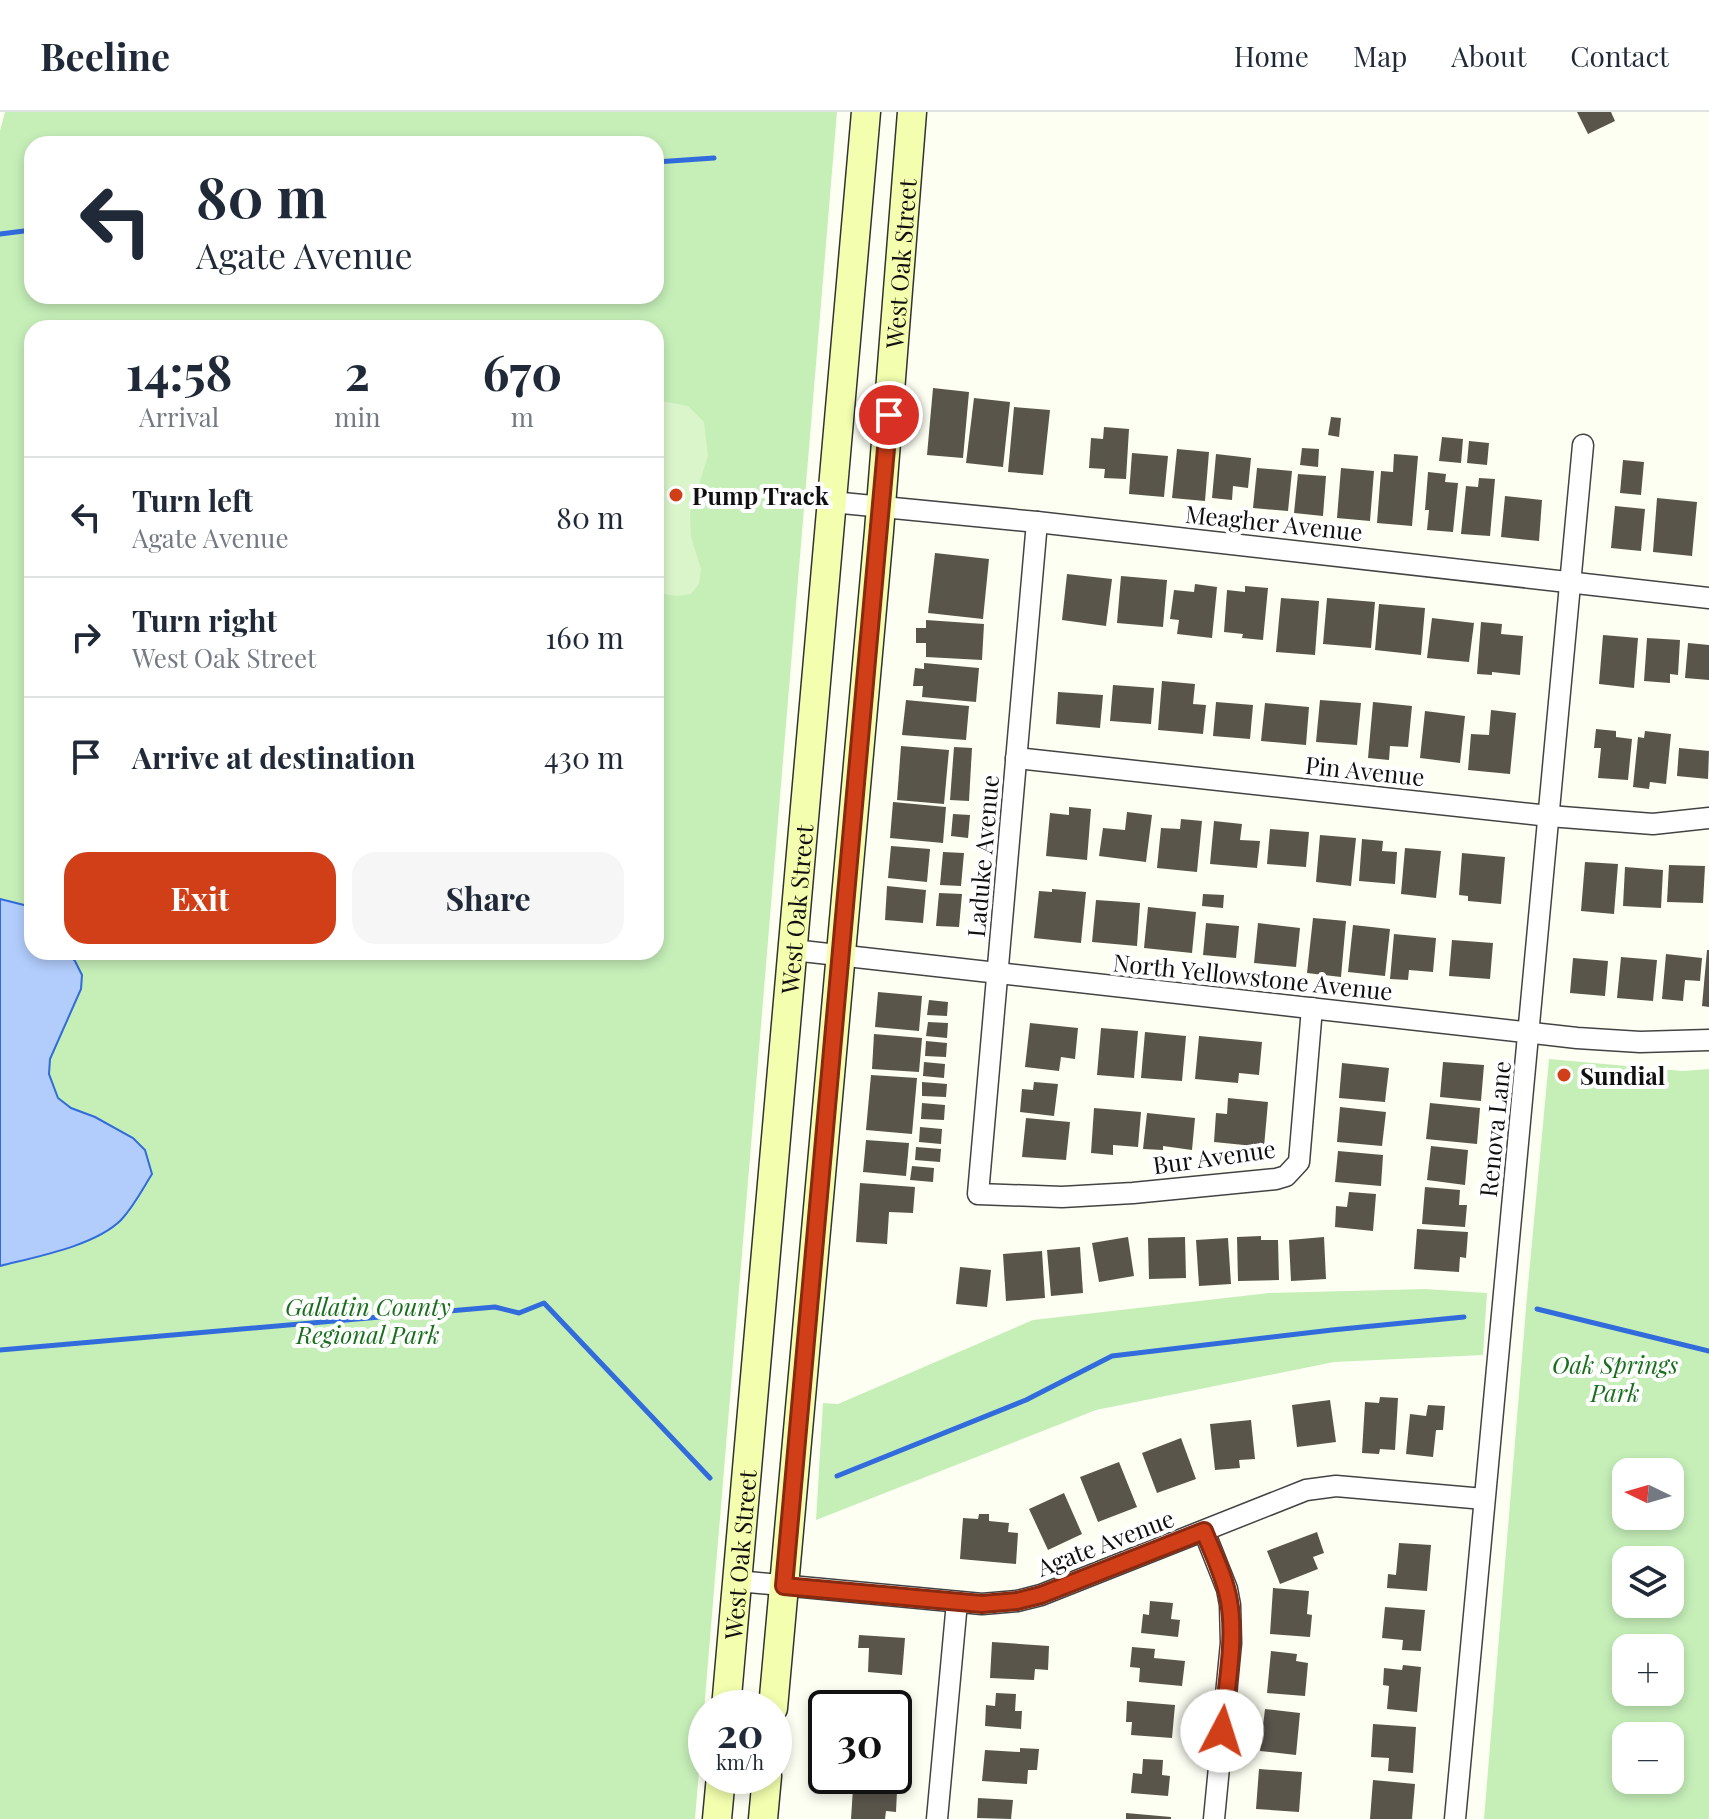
<!DOCTYPE html>
<meta charset="utf-8">
<style>
:root{--surface:#fff;--page:#f6f6f7;--text:#1f2937;--muted:#747a83;--line:#e0e1e3;--accent:#d13f18}
body{margin:0;font-family:"Playfair Display",serif;background:var(--page);color:var(--text);height:100vh;display:flex;flex-direction:column;font-size:30px;white-space:nowrap}
*{box-sizing:border-box;margin:0}
p{font-size:26px;color:var(--muted)}
.icon{flex:none;width:44px;height:44px;fill:none;stroke:currentColor;stroke-width:2;stroke-linecap:round;stroke-linejoin:round}
.map{position:relative;flex:1;overflow:hidden}
.drawer{position:absolute;left:24px;top:208px;width:640px;height:640px;display:flex;flex-direction:column;background:var(--surface);border-radius:24px;box-shadow:0 4px 12px #0003}
.drawer>*{flex:none}
.banner{position:absolute;left:24px;top:24px;width:640px;height:168px;border-radius:24px;box-shadow:0 4px 12px #0003;background:#fff;color:var(--text);overflow:hidden}
.needle{width:52px;rotate:275deg}
.buttons{position:absolute;left:1612px;top:1346px;display:grid;gap:16px}
.buttons a{display:grid;place-items:center;width:72px;height:72px;border-radius:16px;background:var(--surface);box-shadow:0 4px 12px #0003;font-size:40px}
.speed{position:absolute;left:688px;top:1578px;display:flex;gap:16px;font-size:40px;font-weight:700;text-align:center}
.speed>*{display:grid;place-content:center;width:104px;height:104px;border-radius:50%;background:var(--surface);box-shadow:0 4px 12px #0003;line-height:1}
.speed small{font-size:20px;font-weight:400}
.speed .limit{border:4px solid #111;border-radius:12px;background:#fff;color:#111}
.pin{position:absolute;display:grid;place-items:center;width:68px;height:68px;color:#fff;margin:-34px;border:4px solid #fff;border-radius:50%;box-shadow:0 2px 8px #0007}
.me{position:absolute;width:88px;margin:-44px;rotate:5deg;stroke-linejoin:round;filter:drop-shadow(0 0 6px #0008)}
.turn{display:flex;align-items:center;gap:28px;height:168px;padding:0 40px;font-size:36px}
.turn .icon{width:104px;height:104px;stroke-width:2.5}
.turn b{display:block;font-size:56px;line-height:68px}
.eta{display:flex;justify-content:space-evenly;align-items:center;height:136px;text-align:center}
.eta b{font-size:48px;font-weight:700;line-height:56px}
.action{display:flex;gap:16px;margin-top:auto;padding:16px 40px}
.action a{flex:1;height:92px;border-radius:24px;background:var(--accent);color:#fff;font-size:32px;font-weight:700;line-height:92px;text-align:center}
.action a+a{background:var(--page);color:var(--text)}
ul{padding:0;list-style:none}
li{display:flex;align-items:center;gap:24px;height:120px;padding:0 40px;border-top:2px solid var(--line)}
li div{flex:1}
li b{display:block;font-size:30px}
li em{font-style:normal}
header{display:flex;align-items:center;gap:48px;box-sizing:border-box;height:112px;padding:0 40px;background:var(--surface);border-bottom:2px solid var(--line)}
header strong{font-size:38px}
nav{display:flex;gap:44px;margin-inline-start:auto;font-size:28px}
.map>svg:first-child{display:block}
</style>
<header>
<strong>Beeline</strong>
<nav><a>Home</a><a>Map</a><a>About</a><a>Contact</a></nav>
</header>
<div class="map">
<svg width="1709" height="1707" viewBox="0 0 1709 1707">
<rect width="100%" height="100%" fill="#fefff3"/>
<g fill="#c6efb8" fill-rule="evenodd">
<path d="M 5,0 L 837,0 L 695,1707 L 0,1707 L 0,19 ZM 32,32 L 656,32 L 656,184 L 32,184 ZM 32,216 L 656,216 L 656,840 L 32,840 Z"/>
<path d="M 1549,947 L 1683,959 L 1709,957 L 1709,1707 L 1484,1707 L 1527,1184 ZM 1626,1360 L 1670,1360 L 1670,1404 L 1626,1404 ZM 1626,1448 L 1670,1448 L 1670,1492 L 1626,1492 ZM 1626,1536 L 1670,1536 L 1670,1580 L 1626,1580 ZM 1626,1624 L 1670,1624 L 1670,1668 L 1626,1668 Z"/>
<polygon points="1425,1177 1487,1181 1483,1243 1334,1250 1096,1298 816,1408 823,1291 838,1292 1033,1208 1269,1181"/>
</g>
<polygon fill="#dbf5cb" points="656,288 688,294 704,310 708,344 690,401 691,425 701,457 699,472 691,482 677,484 656,481"/>
<path fill="#b2cdfc" stroke="#316bdc" stroke-width="2" d="M 0,787 L 24,793 L 32,797 L 32,840 L 67,840 L 75,849 L 82,863 L 81,877 L 50,947 L 49,962 L 58,986 L 71,996 L 95,1005 L 133,1026 L 145,1038 L 152,1062 C 142,1078 134,1094 121,1108 C 95,1134 35,1145 0,1154 Z"/>
<g fill="none" stroke-linecap="round" stroke-linejoin="round">
<g stroke="#316bdc" stroke-width="5">
<polyline points="656,50 714,46"/>
<polyline points="0,122 32,118"/>
<polyline points="1537,1197 1709,1239"/>
<polyline points="0,1238 495,1195 519,1201 544,1191 710,1366"/>
<polyline points="837,1364 1026,1288 1112,1244 1332,1218 1464,1205"/>
</g>
</g>
<g fill="#5a554b">
<polygon points="1577,0 1611,0 1615,9 1588,22"/>
<polygon points="933,276 969,280 963,346 927,343"/>
<polygon points="974,286 1010,290 1003,355 966,351"/>
<polygon points="1014,295 1050,298 1043,363 1008,360"/>
<polygon points="1331,305 1341,306 1339,325 1328,323"/>
<polygon points="1104,315 1129,317 1126,367 1104,366 1105,357 1089,356 1091,326 1103,327"/>
<polygon points="1442,325 1463,327 1461,351 1439,349"/>
<polygon points="1469,329 1489,331 1487,353 1467,351"/>
<polygon points="1302,336 1319,337 1318,355 1300,353"/>
<polygon points="1177,337 1209,340 1205,389 1172,386"/>
<polygon points="1132,341 1168,344 1164,385 1129,382"/>
<polygon points="1216,342 1251,346 1248,376 1233,374 1232,388 1212,386"/>
<polygon points="1394,342 1418,344 1412,414 1377,411 1381,359 1393,360"/>
<polygon points="1623,348 1644,350 1641,383 1620,381"/>
<polygon points="1257,356 1292,359 1288,399 1253,396"/>
<polygon points="1341,356 1374,359 1370,409 1337,406"/>
<polygon points="1428,360 1446,362 1445,370 1458,371 1453,420 1427,418 1429,398 1425,398"/>
<polygon points="1298,362 1326,364 1323,404 1294,401"/>
<polygon points="1479,366 1495,367 1490,424 1461,422 1466,374 1478,375"/>
<polygon points="1505,384 1542,388 1539,429 1501,425"/>
<polygon points="1657,386 1697,390 1692,444 1653,440"/>
<polygon points="1615,394 1645,397 1641,439 1611,436"/>
<polygon points="935,441 989,447 983,507 928,501"/>
<polygon points="1067,462 1112,467 1106,514 1062,508"/>
<polygon points="1121,464 1167,468 1163,515 1117,511"/>
<polygon points="1195,472 1217,475 1212,526 1177,522 1179,508 1170,507 1174,478 1194,480"/>
<polygon points="1245,474 1268,476 1263,528 1242,526 1243,522 1224,520 1227,478 1245,480"/>
<polygon points="1281,486 1319,489 1315,543 1276,540"/>
<polygon points="1327,486 1375,490 1371,536 1323,532"/>
<polygon points="1379,492 1425,496 1421,543 1375,538"/>
<polygon points="1432,506 1474,511 1469,550 1427,546"/>
<polygon points="926,508 984,512 982,548 926,545 926,531 916,531 916,516 926,516"/>
<polygon points="1481,510 1502,512 1501,522 1523,524 1520,563 1492,560 1492,563 1477,562"/>
<polygon points="1603,523 1638,526 1634,576 1599,572"/>
<polygon points="1647,526 1680,528 1678,563 1670,562 1670,571 1644,569"/>
<polygon points="1688,531 1709,533 1709,568 1685,566"/>
<polygon points="924,551 979,556 976,590 922,585 923,574 913,574 915,556 924,557"/>
<polygon points="1162,569 1195,572 1193,592 1206,593 1203,622 1158,618"/>
<polygon points="1113,573 1154,576 1151,612 1110,609"/>
<polygon points="1058,580 1103,583 1100,616 1056,612"/>
<polygon points="906,588 969,594 966,628 902,623"/>
<polygon points="1320,588 1361,591 1357,633 1316,630"/>
<polygon points="1216,590 1253,593 1250,627 1213,624"/>
<polygon points="1373,590 1412,594 1408,635 1390,634 1389,648 1368,646"/>
<polygon points="1265,591 1309,595 1306,633 1261,629"/>
<polygon points="1491,598 1516,601 1510,662 1468,658 1471,622 1489,623"/>
<polygon points="1425,599 1465,604 1460,651 1420,646"/>
<polygon points="1596,617 1616,619 1616,625 1632,627 1628,668 1598,666 1601,636 1594,636"/>
<polygon points="1645,619 1671,622 1666,672 1650,670 1649,677 1633,675 1638,625 1644,626"/>
<polygon points="901,634 949,638 944,692 897,688"/>
<polygon points="954,635 972,636 969,689 950,688"/>
<polygon points="1679,636 1709,639 1708,667 1677,664"/>
<polygon points="893,690 946,695 943,731 890,726"/>
<polygon points="1069,695 1091,697 1087,748 1046,744 1050,701 1069,703"/>
<polygon points="1127,700 1152,703 1146,750 1099,744 1103,716 1125,718"/>
<polygon points="953,702 970,703 968,726 951,724"/>
<polygon points="1181,707 1202,709 1197,760 1157,756 1161,716 1180,717"/>
<polygon points="1214,709 1242,712 1240,728 1260,729 1257,756 1210,752"/>
<polygon points="1270,717 1309,720 1306,755 1267,752"/>
<polygon points="1320,723 1356,726 1351,774 1316,770"/>
<polygon points="1362,727 1383,729 1382,739 1397,740 1395,772 1359,769"/>
<polygon points="891,734 930,737 927,770 888,766"/>
<polygon points="1405,736 1441,739 1436,786 1401,782"/>
<polygon points="943,740 964,741 961,774 940,773"/>
<polygon points="1462,741 1505,745 1501,792 1468,789 1468,784 1459,783"/>
<polygon points="1585,750 1618,752 1614,802 1581,799"/>
<polygon points="1669,753 1705,754 1703,791 1667,790"/>
<polygon points="1625,755 1663,758 1661,796 1623,794"/>
<polygon points="887,774 926,778 923,811 885,808"/>
<polygon points="1052,777 1086,780 1081,831 1034,826 1039,779 1052,780"/>
<polygon points="939,781 962,782 959,815 936,814"/>
<polygon points="1203,782 1224,783 1223,796 1202,794"/>
<polygon points="1096,788 1140,791 1137,834 1092,830"/>
<polygon points="1148,795 1196,800 1192,841 1144,836"/>
<polygon points="1313,806 1346,809 1341,865 1307,861"/>
<polygon points="1206,811 1239,814 1236,846 1203,843"/>
<polygon points="1258,811 1300,816 1296,855 1254,851"/>
<polygon points="1353,813 1390,817 1385,864 1348,860"/>
<polygon points="1394,822 1436,826 1433,860 1409,858 1408,868 1390,867"/>
<polygon points="1452,828 1493,831 1490,867 1449,864"/>
<polygon points="1707,838 1709,838 1709,895 1702,894"/>
<polygon points="1666,842 1702,846 1700,869 1685,868 1683,889 1662,887"/>
<polygon points="1621,845 1657,848 1653,889 1617,886"/>
<polygon points="1573,846 1608,849 1605,884 1570,881"/>
<polygon points="878,880 922,884 919,919 875,915"/>
<polygon points="929,888 948,890 947,904 927,903"/>
<polygon points="928,910 948,911 947,926 926,924"/>
<polygon points="1030,911 1078,916 1075,947 1061,945 1059,959 1025,955"/>
<polygon points="1101,916 1138,919 1134,966 1097,963"/>
<polygon points="1145,920 1186,924 1182,969 1141,966"/>
<polygon points="874,922 922,926 919,960 872,957"/>
<polygon points="1199,924 1262,930 1259,963 1239,961 1238,971 1195,967"/>
<polygon points="926,929 947,931 946,945 925,944"/>
<polygon points="924,950 945,952 944,966 923,964"/>
<polygon points="1443,950 1484,953 1481,989 1440,985"/>
<polygon points="1342,951 1389,956 1385,990 1339,986"/>
<polygon points="871,963 917,966 912,1022 866,1018"/>
<polygon points="922,970 947,972 946,985 922,984"/>
<polygon points="1034,970 1058,972 1054,1004 1020,1000 1022,977 1033,978"/>
<polygon points="1228,986 1268,990 1264,1035 1214,1030 1216,1001 1227,1002"/>
<polygon points="922,991 945,993 944,1008 921,1007"/>
<polygon points="1430,991 1480,996 1477,1032 1426,1027"/>
<polygon points="1340,995 1386,1000 1382,1034 1337,1030"/>
<polygon points="1094,996 1141,1000 1138,1035 1113,1033 1113,1043 1091,1041"/>
<polygon points="1147,1001 1195,1006 1192,1038 1163,1034 1163,1038 1143,1037"/>
<polygon points="1026,1006 1070,1010 1066,1048 1022,1045"/>
<polygon points="920,1015 942,1017 941,1032 919,1030"/>
<polygon points="866,1028 909,1031 906,1064 863,1060"/>
<polygon points="1431,1034 1468,1038 1465,1073 1427,1068"/>
<polygon points="916,1035 941,1037 940,1050 915,1048"/>
<polygon points="1338,1039 1383,1043 1381,1074 1335,1070"/>
<polygon points="912,1054 934,1056 933,1070 910,1068"/>
<polygon points="860,1071 915,1075 913,1101 889,1100 887,1132 856,1130"/>
<polygon points="1425,1075 1460,1078 1459,1093 1467,1093 1465,1115 1422,1112"/>
<polygon points="1349,1080 1376,1082 1373,1119 1335,1115 1336,1094 1347,1095"/>
<polygon points="1417,1117 1468,1120 1466,1146 1460,1145 1459,1160 1414,1157"/>
<polygon points="1261,1124 1261,1128 1278,1128 1279,1168 1238,1169 1237,1125"/>
<polygon points="1128,1125 1134,1164 1099,1170 1092,1131"/>
<polygon points="1185,1125 1186,1166 1149,1167 1148,1126"/>
<polygon points="1324,1125 1326,1167 1291,1169 1289,1128"/>
<polygon points="1228,1126 1231,1172 1199,1174 1196,1128"/>
<polygon points="1080,1135 1083,1181 1051,1184 1047,1138"/>
<polygon points="1042,1139 1045,1186 1006,1189 1003,1142"/>
<polygon points="960,1155 991,1158 987,1195 956,1192"/>
<polygon points="1380,1285 1398,1286 1395,1338 1380,1337 1379,1342 1362,1341 1365,1290 1379,1291"/>
<polygon points="1330,1288 1336,1330 1297,1335 1292,1293"/>
<polygon points="1428,1293 1445,1294 1443,1318 1436,1318 1433,1345 1406,1342 1410,1302 1426,1304"/>
<polygon points="1251,1308 1255,1347 1239,1348 1240,1356 1215,1358 1210,1312"/>
<polygon points="1181,1326 1196,1367 1157,1381 1142,1341"/>
<polygon points="1119,1350 1137,1395 1098,1410 1080,1365"/>
<polygon points="1064,1381 1082,1422 1048,1438 1029,1397"/>
<polygon points="979,1402 989,1402 989,1409 1009,1411 1008,1420 1018,1421 1016,1452 960,1447 963,1406 978,1407"/>
<polygon points="1317,1420 1324,1441 1313,1445 1318,1457 1280,1472 1267,1439"/>
<polygon points="1399,1431 1431,1433 1427,1479 1387,1476 1388,1462 1396,1463"/>
<polygon points="1273,1476 1309,1479 1307,1502 1312,1503 1310,1525 1270,1522"/>
<polygon points="1150,1489 1173,1491 1171,1507 1180,1508 1178,1525 1141,1521 1143,1502 1149,1503"/>
<polygon points="1385,1495 1425,1498 1421,1539 1402,1538 1403,1528 1382,1526"/>
<polygon points="859,1523 905,1526 902,1563 868,1560 869,1536 858,1536"/>
<polygon points="992,1530 1049,1534 1048,1558 1035,1557 1034,1568 990,1566"/>
<polygon points="1132,1535 1155,1537 1154,1546 1185,1549 1182,1574 1139,1570 1140,1556 1130,1555"/>
<polygon points="1271,1539 1297,1542 1296,1549 1308,1551 1305,1584 1267,1581"/>
<polygon points="1403,1553 1421,1555 1417,1600 1387,1597 1389,1574 1383,1573 1384,1556 1402,1558"/>
<polygon points="996,1581 1016,1582 1015,1599 1022,1599 1021,1617 985,1614 986,1593 995,1594"/>
<polygon points="1127,1589 1175,1593 1172,1626 1131,1623 1132,1610 1126,1610"/>
<polygon points="1265,1597 1300,1601 1296,1643 1260,1639"/>
<polygon points="1373,1612 1416,1615 1413,1661 1388,1659 1389,1646 1371,1645"/>
<polygon points="1020,1636 1039,1637 1037,1658 1028,1658 1027,1672 982,1669 985,1638 1020,1640"/>
<polygon points="1143,1647 1163,1648 1162,1663 1170,1664 1168,1684 1131,1681 1133,1661 1142,1662"/>
<polygon points="1259,1657 1302,1660 1299,1700 1256,1697"/>
<polygon points="1373,1668 1415,1672 1412,1707 1370,1707"/>
<polygon points="853,1676 897,1679 896,1700 886,1699 885,1707 851,1707"/>
<polygon points="978,1686 1013,1688 1011,1707 977,1706"/>
<polygon points="1126,1701 1171,1705 1171,1707 1126,1707"/>
</g>
<g fill="none" stroke-linecap="round" stroke-linejoin="round">
<g stroke="#434343" stroke-width="23">
<g id="minor">
<polyline points="832,390 1037,410 1709,486"/>
<polyline points="1037,410 978,1082 1062,1085 1133,1081 1276,1067 1286,1064 1299,1050 1312,896"/>
<polyline points="1016,646 1549,704 1653,712 1709,706"/>
<polyline points="793,838 1577,926 1640,930 1709,928"/>
<polyline points="1204,1419 1227,1477 1230,1493 1231,1531 1214,1707"/>
<polyline points="738,1469 982,1492 1017,1489 1041,1483 1306,1378 1336,1374 1484,1387"/>
<polyline points="937,1707 957,1490"/>
<polyline points="1455,1707 1583,333"/>
</g>
</g>
<g stroke="#323232" stroke-width="31">
<g id="secondary">
<path id="s1" d="M 726,1596 L 866,0"/>
<path id="s2" d="M 773,1596 L 879,419 L 912,0"/>
<polyline points="717,1707 721,1664"/>
<polyline points="763,1707 767,1664"/>
</g>
</g>
<use href="#minor" stroke="#fff" stroke-width="20"/>
<use href="#secondary" stroke="#f3ffae" stroke-width="28"/>
</g>
<g fill="none" stroke-linecap="round" stroke-linejoin="round">
<g stroke="#882910" stroke-width="20">
<path id="route" d="M 889,303 L 784,1474 L 982,1492 L 1017,1489 L 1041,1483 L 1204,1419 C 1213,1442 1225,1465 1229,1489 C 1236,1529 1226,1578 1222,1619"/>
</g>
<use href="#route" stroke="#d13f18" stroke-width="14"/>
</g>
<g fill="#d13f18" stroke="#fff" stroke-width="3">
<circle cx="676" cy="383" r="8"/>
<circle cx="1564" cy="963" r="8"/>
</g>
<g text-anchor="middle" dominant-baseline="central" stroke-width="8" stroke-linejoin="round" paint-order="stroke">
<g font-size="24" fill="#101010" stroke="#fff">
<text stroke="none"><textPath href="#s2" startOffset="1450">West Oak Street</textPath></text>
<text transform="translate(1274 410) rotate(6)">Meagher Avenue</text>
<text transform="translate(1365 658) rotate(6)">Pin Avenue</text>
<text transform="translate(982 744) rotate(-85)">Laduke Avenue</text>
<text stroke="none"><textPath href="#s1" startOffset="802">West Oak Street</textPath></text>
<text transform="translate(1253 864) rotate(6)">North Yellowstone Avenue</text>
<text transform="translate(1494 1017) rotate(-84)">Renova Lane</text>
<text transform="translate(1214 1044) rotate(-8)">Bur Avenue</text>
<text transform="translate(1105 1430) rotate(-21)">Agate Avenue</text>
<text stroke="none"><textPath href="#s1" startOffset="154">West Oak Street</textPath></text>
</g>
<g font-size="24" font-weight="bold" fill="#101010" stroke="#fff" text-anchor="start">
<text x="692" y="383">Pump Track</text>
<text x="1580" y="963">Sundial</text>
</g>
<g font-size="24" font-style="italic" fill="#18701c" stroke="#fff">
<text x="368" y="1194">Gallatin County<tspan x="368" dy="28">Regional Park</tspan></text>
<text x="1615" y="1252">Oak Springs<tspan x="1615" dy="28">Park</tspan></text>
</g>
</g>
</svg>
<div class="buttons">
<a><svg class="needle" viewBox="-14 -14 28 28"><path d="M0-13l5 13h-10z" fill="#e53935"/><path d="M0 13l5-13h-10z" fill="#747a83"/></svg></a>
<a><svg class="icon" aria-label="layers" viewBox="0 0 24 24"><path d="M12 4l9 5-9 5-9-5zM3 14l9 5 9-5"/></svg></a>
<a>+</a>
<a>−</a>
</div>
<div class="speed"><div>20<small>km/h</small></div><div class="limit">30</div></div>
<div class="pin" style="left:889px;top:303px;background:#d93025"><svg class="icon" aria-label="arrive" viewBox="0 0 24 24"><path d="M6 21V4h12l-3 4 3 4H6"/></svg></div>
<svg class="me" style="left:1222px;top:1619px" viewBox="-20 -20 40 40"><circle r="19" fill="#fff"/><path d="M0-13L10 11 0 6-10 11z" fill="#d13f18"/></svg>
<div class="banner">
<div class="turn"><svg class="icon" aria-label="left" viewBox="0 0 24 24"><path d="M17 20v-9H6M10 6l-5 5 5 5"/></svg><div><b>80 m</b>Agate Avenue</div></div>
</div>
<section class="drawer">
<div class="eta">
<div><b>14:58</b><p>Arrival</p></div>
<div><b>2</b><p>min</p></div>
<div><b>670</b><p>m</p></div>
</div>
<ul>
<li><svg class="icon" aria-label="left" viewBox="0 0 24 24"><path d="M17 20v-9H6M10 6l-5 5 5 5"/></svg><div><b>Turn left</b><p>Agate Avenue</p></div><em>80 m</em></li>
<li><svg class="icon" aria-label="right" viewBox="0 0 24 24"><path d="M7 20v-9h11M14 6l5 5-5 5"/></svg><div><b>Turn right</b><p>West Oak Street</p></div><em>160 m</em></li>
<li><svg class="icon" aria-label="arrive" viewBox="0 0 24 24"><path d="M6 21V4h12l-3 4 3 4H6"/></svg><div><b>Arrive at destination</b></div><em>430 m</em></li>
</ul>
<div class="action"><a>Exit</a><a>Share</a></div>
</section>
</div>
